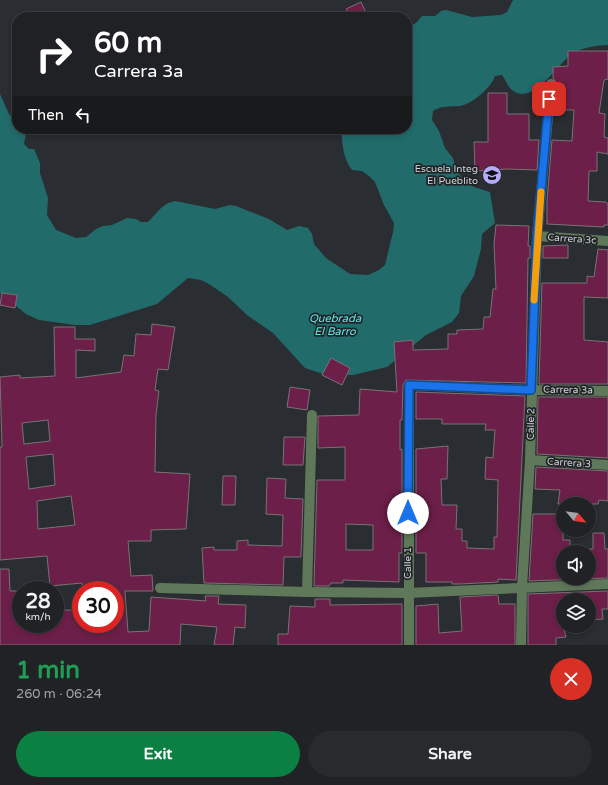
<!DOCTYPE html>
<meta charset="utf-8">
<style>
:root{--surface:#202225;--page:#282a2d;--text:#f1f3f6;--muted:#a2a4a7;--line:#3d3f42;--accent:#0b8043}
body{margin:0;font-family:"Varela Round",sans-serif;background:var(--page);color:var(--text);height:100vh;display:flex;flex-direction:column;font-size:15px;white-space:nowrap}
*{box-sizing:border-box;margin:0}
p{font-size:13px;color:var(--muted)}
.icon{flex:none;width:22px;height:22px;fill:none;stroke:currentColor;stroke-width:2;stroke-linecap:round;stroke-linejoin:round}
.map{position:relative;height:645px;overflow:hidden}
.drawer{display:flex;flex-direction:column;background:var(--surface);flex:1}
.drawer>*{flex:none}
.hud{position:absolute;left:12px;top:12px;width:400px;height:122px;border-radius:16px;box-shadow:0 2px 6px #0003,0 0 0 1px var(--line);background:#202124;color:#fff;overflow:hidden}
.needle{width:26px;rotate:119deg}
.tools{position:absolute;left:556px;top:497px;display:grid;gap:8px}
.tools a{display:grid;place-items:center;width:40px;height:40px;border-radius:50%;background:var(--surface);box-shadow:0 2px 6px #0003,0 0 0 1px var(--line);font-size:20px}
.speed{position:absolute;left:12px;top:581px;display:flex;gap:8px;font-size:20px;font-weight:700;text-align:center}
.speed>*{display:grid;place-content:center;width:52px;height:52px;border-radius:50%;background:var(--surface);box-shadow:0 2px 6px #0003,0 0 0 1px var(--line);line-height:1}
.speed small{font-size:10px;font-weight:400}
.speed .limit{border:6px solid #d22;background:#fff;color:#111}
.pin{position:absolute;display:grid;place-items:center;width:34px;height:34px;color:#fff;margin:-17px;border-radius:8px;box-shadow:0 2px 6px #0006}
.me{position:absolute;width:44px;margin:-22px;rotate:0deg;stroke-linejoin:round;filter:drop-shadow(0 0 3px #0008)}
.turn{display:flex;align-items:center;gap:14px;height:84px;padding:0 16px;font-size:18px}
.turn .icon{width:52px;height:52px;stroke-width:2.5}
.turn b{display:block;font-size:28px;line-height:34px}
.then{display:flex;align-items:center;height:38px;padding:0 16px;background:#0003;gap:8px;font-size:15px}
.round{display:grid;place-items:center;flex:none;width:42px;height:42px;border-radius:21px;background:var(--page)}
.overview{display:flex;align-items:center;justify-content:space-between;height:68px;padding:0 16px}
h1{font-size:24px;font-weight:700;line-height:30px;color:#1e9e55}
.button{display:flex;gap:8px;margin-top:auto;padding:8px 16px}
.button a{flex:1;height:46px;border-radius:24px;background:var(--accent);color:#fff;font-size:16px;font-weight:700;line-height:46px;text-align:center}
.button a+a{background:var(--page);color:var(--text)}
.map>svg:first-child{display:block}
</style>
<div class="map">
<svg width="608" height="645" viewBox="0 0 608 645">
<rect width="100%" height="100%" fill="#2a2d31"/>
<path fill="#216b6b" d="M 513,0 L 608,0 L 608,45 C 598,45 580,48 572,54 C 557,64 533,107 512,90 C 508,87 505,79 502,75 L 495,76 C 491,88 472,104 460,106 C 449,107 443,105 433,111 L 432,120 L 439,131 L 445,148 L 453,158 L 457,171 L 466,183 L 474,187 L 490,192 L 495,223 L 482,234 L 481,249 L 474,276 L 461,296 L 459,313 L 452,322 L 426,335 L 387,367 L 353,375 L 326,375 L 305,368 L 273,333 L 247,315 L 228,297 L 209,284 L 201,280 L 188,278 L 157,304 L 90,325 L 75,325 L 39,320 L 26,314 L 0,293 L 0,94 L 9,114 L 17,124 L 17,129 L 27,129 L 24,144 L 29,149 L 34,149 L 40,163 L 40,173 L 48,198 L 47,215 L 56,230 L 76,238 L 86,237 L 96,229 L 103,226 L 112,225 L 127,218 L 136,219 L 141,222 L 148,222 L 161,208 L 168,203 L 175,201 L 215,209 L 230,205 L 236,206 L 269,219 L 287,230 L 299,226 L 308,228 L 312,234 L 314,244 L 326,258 L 350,274 L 368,275 L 379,270 L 385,265 L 393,232 L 394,223 L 384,205 L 375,182 L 369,176 L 362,171 L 352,170 C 342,156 343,145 341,129 L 407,129 L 407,27 L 416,23 L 422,16 L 435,16 L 441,11 L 446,10 L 472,17 L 501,15 L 507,12 Z"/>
<g fill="#6c1f48" stroke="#797275" fill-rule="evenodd">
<polygon points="361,2 368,17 350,17 346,9"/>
<polygon points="568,51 608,51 608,79 604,80 599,113 605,114 604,137 608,138 608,154 597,152 597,171 589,171 588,201 606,202 608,204 608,225 604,225 604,227 547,224 547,201 552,140 572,141 574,110 555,110 557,84 553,78 553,67 568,66"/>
<polygon points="488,93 507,93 507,114 529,114 529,140 539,140 537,170 507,169 475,171 474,142 488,142"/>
<path d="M 496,225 L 529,226 L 528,246 L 530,246 L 530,258 L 528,258 L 526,383 L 406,380 L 403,385 L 402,420 L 400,420 L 400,450 L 402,449 L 402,553 L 399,553 L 399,582 L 343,580 L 343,583 L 331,583 L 329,586 L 314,586 L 317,480 L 345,480 L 345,447 L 318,448 L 318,416 L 359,415 L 360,389 L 397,392 L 394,342 L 413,340 L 413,350 L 448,349 L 448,334 L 457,334 L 457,330 L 483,329 L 484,317 L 490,317 L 493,289 L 496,289 L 494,244 ZM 346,524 L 373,525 L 373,550 L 346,550 Z"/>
<polygon points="568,245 568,258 543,258 543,246"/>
<polygon points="598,249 608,250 608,298 584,297 584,340 608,342 608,384 539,384 542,283 587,283 587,276 594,277"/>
<polygon points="2,293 17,295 15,308 0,305"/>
<path d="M 152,324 L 175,327 L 168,370 L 158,369 L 155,390 L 159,391 L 156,415 L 155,472 L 190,474 L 187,517 L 186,529 L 151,530 L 151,541 L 128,541 L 131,576 L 152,575 L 153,591 L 125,591 L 128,632 L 149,631 L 151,597 L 206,601 L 205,596 L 219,596 L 218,604 L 246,605 L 245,628 L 235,627 L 233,645 L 214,645 L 217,627 L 181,624 L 180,645 L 0,645 L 0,569 L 9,569 L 10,591 L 21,591 L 21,624 L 55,624 L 55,610 L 81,610 L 81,624 L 115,624 L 115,590 L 83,590 L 82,583 L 50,586 L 47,556 L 0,560 L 0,447 L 2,447 L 0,377 L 20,375 L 20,378 L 55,376 L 54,327 L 75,327 L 75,339 L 95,339 L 95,351 L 76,350 L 76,378 L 121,372 L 124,355 L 134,356 L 136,334 L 151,335 ZM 48,420 L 50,441 L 24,444 L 22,423 ZM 53,454 L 55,485 L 29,489 L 26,457 ZM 71,496 L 75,525 L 38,529 L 37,501 Z"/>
<polygon points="331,358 350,368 342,385 322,375"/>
<polygon points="290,387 310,390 307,410 287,407"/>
<polygon points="416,392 525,396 516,580 498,579 498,582 460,584 452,584 452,582 426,582 426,553 416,553 416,449 448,446 447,479 441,479 442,505 457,505 456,529 462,529 462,541 467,541 467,548 494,549 494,537 497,537 498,480 485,479 486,457 493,458 495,430 485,430 486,424 442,424 442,419 416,419"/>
<polygon points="538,397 608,397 608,458 537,454"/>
<polygon points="284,437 305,437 303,465 283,465"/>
<polygon points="536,467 608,471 608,501 599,500 598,504 558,504 560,490 535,489"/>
<polygon points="223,476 236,476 235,505 222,505"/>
<polygon points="267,478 286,479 285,498 303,499 301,557 284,557 283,585 204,583 202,548 214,547 214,550 237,550 237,541 248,540 248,545 282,546 283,515 266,514"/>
<polygon points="533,514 563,514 563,540 570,540 570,552 563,552 563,578 589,578 589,549 593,549 593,533 604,533 605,549 608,549 608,578 529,581"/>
<polygon points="608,591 608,609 602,609 603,619 589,620 589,600 563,600 563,626 566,637 556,638 556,645 528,645 528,594"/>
<polygon points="498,595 499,604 515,604 515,645 416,645 416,606 438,604 439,633 462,631 460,597"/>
<polygon points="315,599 330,599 330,605 402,604 402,645 278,645 278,634 288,634 290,606 315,607"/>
</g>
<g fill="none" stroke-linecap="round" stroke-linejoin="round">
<g stroke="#60785a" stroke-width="10">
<polyline points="537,236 608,241"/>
<polyline points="530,460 608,465"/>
<polyline points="160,588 307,592 408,593 608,584"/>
<polyline points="307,592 312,415"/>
<polyline points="409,645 409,385 531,390 608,391"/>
<polyline points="521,645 522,587 530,460 537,236 551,84"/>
</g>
</g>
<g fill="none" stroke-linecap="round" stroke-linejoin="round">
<g stroke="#114b97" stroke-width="10">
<polyline id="route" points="408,513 409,385 531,390 537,236 549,99"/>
</g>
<use href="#route" stroke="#1a73e8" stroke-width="7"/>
<polyline stroke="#f59e0b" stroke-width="7" points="534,300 541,192"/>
</g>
<defs>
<g id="school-disc" transform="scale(1)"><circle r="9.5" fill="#b5acf9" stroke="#202327"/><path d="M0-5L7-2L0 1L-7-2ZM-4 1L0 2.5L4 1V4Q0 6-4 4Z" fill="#111"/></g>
</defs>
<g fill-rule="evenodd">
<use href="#school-disc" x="492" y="175"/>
</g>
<g text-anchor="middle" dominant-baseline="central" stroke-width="3.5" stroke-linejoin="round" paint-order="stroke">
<g font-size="10" fill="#d1d3d6" stroke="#202327" text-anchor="end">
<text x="478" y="169">Escuela Integ<tspan x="478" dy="12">El Pueblito</tspan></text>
</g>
<g font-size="10" fill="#d1d3d6" stroke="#202327">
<text transform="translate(572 239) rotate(4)">Carrera 3c</text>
<text transform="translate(568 390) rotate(1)">Carrera 3a</text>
<text transform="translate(531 424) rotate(-89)">Calle 2</text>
<text transform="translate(569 463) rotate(4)">Carrera 3</text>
<text transform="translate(408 563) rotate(-90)">Calle 1</text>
</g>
<g font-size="11" font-style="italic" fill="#61e9e9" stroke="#202327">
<text x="335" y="318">Quebrada<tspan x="335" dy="13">El Barro</tspan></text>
</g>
</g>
</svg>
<div class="tools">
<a><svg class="needle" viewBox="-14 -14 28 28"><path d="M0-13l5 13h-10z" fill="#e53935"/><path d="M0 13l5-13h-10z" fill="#a2a4a7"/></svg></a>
<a><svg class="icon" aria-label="sound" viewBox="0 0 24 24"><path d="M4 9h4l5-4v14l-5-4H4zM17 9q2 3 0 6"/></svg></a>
<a><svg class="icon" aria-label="layers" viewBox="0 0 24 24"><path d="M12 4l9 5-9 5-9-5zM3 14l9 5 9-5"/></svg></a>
</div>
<div class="speed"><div>28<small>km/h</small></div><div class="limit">30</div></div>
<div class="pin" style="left:549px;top:99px;background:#d93025"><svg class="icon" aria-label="arrive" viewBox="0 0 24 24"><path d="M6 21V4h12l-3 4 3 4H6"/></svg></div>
<svg class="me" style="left:408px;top:513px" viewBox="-20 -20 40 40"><circle r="19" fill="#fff"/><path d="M0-13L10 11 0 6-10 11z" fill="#1a73e8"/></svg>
<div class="hud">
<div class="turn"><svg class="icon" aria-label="right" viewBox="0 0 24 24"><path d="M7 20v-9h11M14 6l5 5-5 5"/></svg><div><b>60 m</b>Carrera 3a</div></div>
<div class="then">Then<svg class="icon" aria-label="left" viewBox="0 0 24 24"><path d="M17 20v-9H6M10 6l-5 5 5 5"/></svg></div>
</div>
</div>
<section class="drawer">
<div class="overview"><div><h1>1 min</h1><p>260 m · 06:24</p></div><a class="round" style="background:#d93025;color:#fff"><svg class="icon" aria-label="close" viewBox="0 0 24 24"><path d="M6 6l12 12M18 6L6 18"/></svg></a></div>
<div class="button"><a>Exit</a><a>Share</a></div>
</section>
